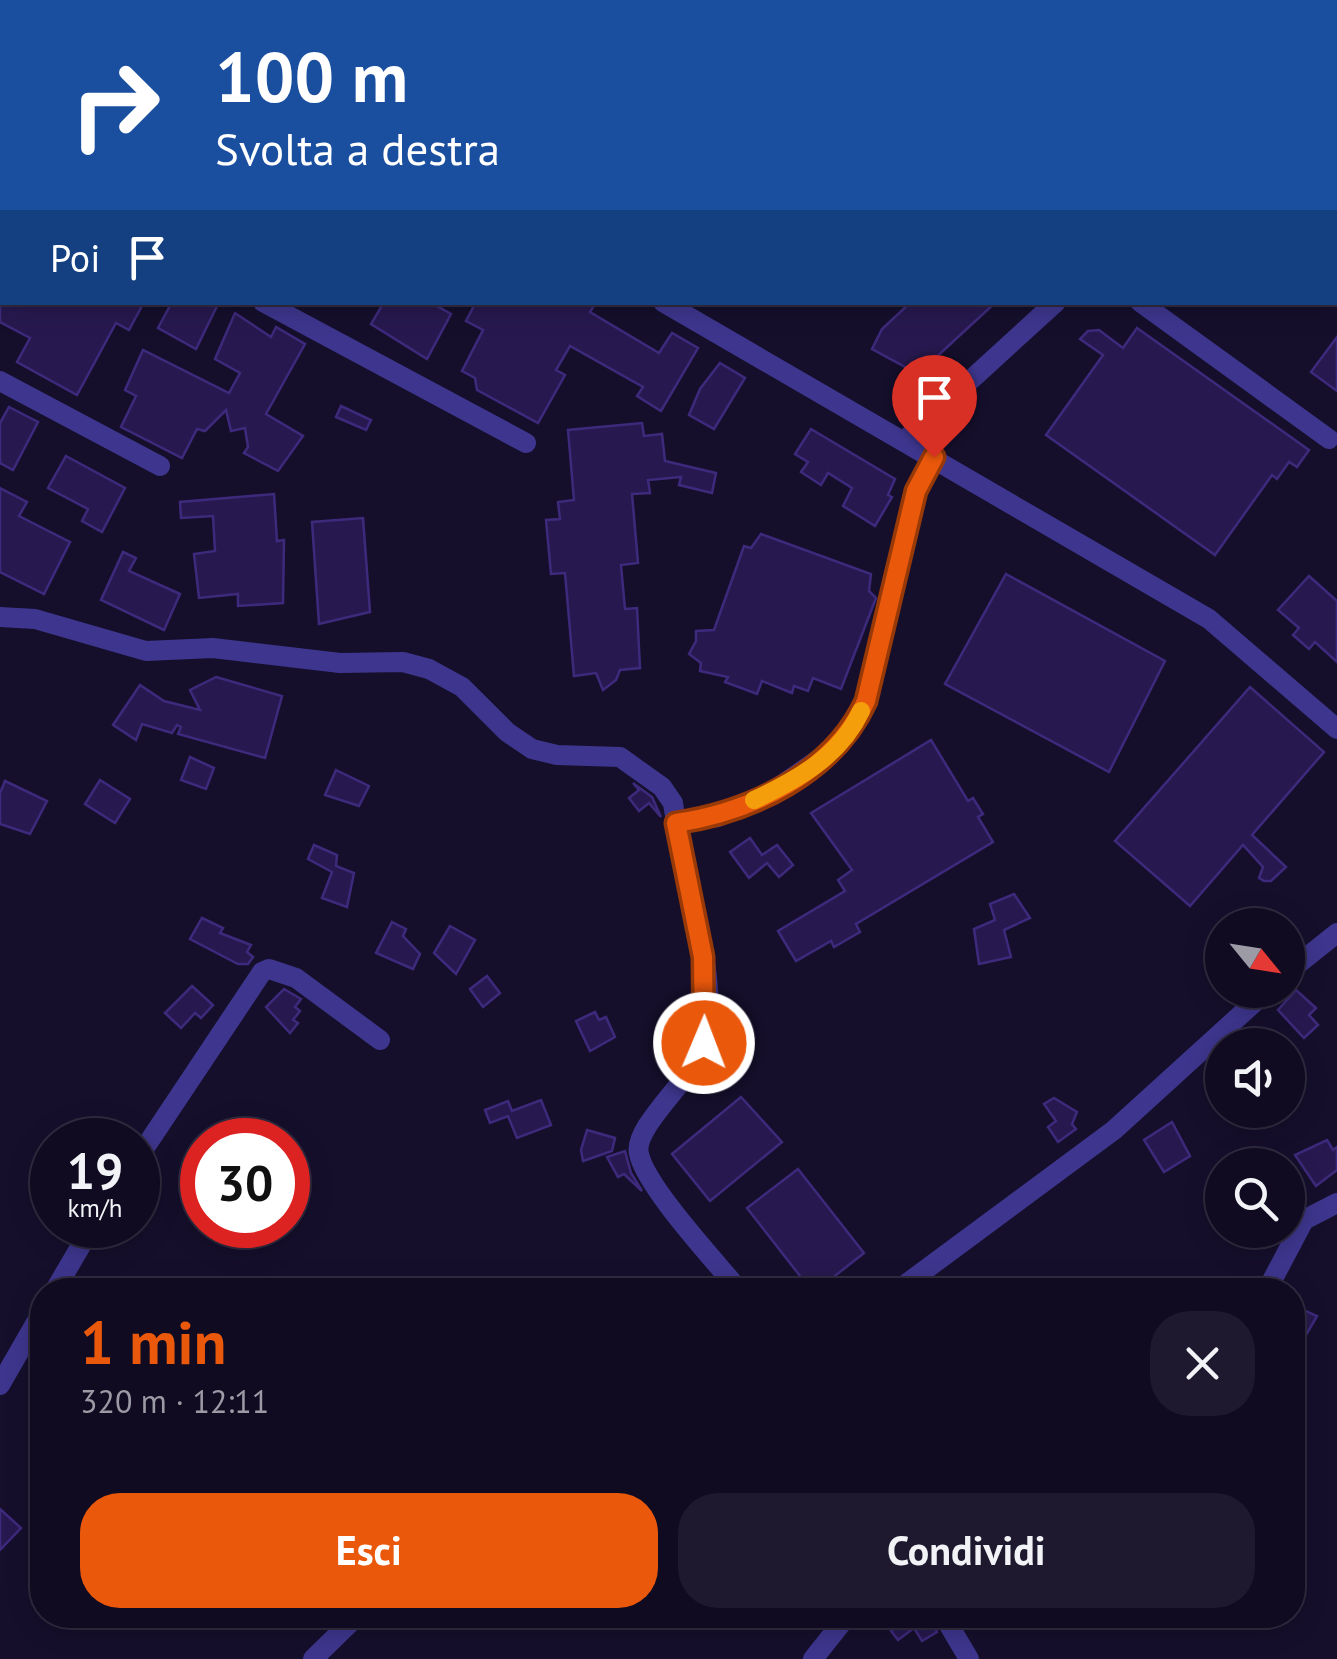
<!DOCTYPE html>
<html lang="it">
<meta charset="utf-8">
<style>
:root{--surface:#100b21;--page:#1e192e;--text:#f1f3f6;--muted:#9c9ba5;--line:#302b3f;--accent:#ea580c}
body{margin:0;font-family:"PT Sans",sans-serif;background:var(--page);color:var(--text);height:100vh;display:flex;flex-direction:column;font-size:38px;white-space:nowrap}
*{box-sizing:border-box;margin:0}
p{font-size:32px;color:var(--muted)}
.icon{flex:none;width:55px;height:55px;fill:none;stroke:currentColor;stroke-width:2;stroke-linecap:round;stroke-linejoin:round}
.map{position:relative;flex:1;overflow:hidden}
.details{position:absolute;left:30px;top:1278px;width:1275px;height:350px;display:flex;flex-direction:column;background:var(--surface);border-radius:40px;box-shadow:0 5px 25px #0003,0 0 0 2px var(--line)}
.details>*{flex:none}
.hud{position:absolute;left:0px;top:0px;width:1338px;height:305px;box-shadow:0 5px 25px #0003,0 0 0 2px var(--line);background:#1a4fa0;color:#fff;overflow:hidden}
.needle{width:65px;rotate:120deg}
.tools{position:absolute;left:1205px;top:908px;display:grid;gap:20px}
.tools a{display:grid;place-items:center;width:100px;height:100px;border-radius:50%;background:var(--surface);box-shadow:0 5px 25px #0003,0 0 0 2px var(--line);font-size:50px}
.speed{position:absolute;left:30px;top:1118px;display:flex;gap:20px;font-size:50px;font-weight:700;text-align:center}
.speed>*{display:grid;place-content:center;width:130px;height:130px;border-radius:50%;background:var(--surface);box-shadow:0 5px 25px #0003,0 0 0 2px var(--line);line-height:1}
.speed small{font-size:25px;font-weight:400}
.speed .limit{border:15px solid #d22;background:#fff;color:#111}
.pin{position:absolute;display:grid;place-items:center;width:85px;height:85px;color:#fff;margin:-102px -42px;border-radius:50% 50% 50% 0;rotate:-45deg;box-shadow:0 0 10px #0007}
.pin .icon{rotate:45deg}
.me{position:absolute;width:110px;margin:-55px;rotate:1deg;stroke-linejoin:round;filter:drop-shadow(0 0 8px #0008)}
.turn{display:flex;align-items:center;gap:35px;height:210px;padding:0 50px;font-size:45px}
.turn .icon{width:130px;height:130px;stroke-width:2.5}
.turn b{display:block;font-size:70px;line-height:85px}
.then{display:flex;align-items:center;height:95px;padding:0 50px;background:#0003;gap:20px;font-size:38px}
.round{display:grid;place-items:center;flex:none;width:105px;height:105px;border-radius:40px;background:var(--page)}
.summary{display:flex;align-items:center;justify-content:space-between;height:170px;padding:0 50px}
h1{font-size:60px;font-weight:800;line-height:75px;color:var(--accent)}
.cta{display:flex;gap:20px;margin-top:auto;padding:20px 50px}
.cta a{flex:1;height:115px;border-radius:40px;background:var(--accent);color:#fff;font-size:40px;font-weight:800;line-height:115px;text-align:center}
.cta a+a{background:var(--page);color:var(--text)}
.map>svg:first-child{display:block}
</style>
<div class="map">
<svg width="1337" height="1659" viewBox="0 0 1337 1659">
<rect width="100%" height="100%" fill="#150f2c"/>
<g fill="#27194f" stroke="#3e2a7c" stroke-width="2.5">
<polygon points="0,302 144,302 129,330 116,323 77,395 17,362 30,338 0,322"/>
<polygon points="172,302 219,302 196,349 158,328"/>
<polygon points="384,302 430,302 451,314 427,359 371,324"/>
<polygon points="476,302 596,302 590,312 659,353 672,333 698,348 661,411 637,396 643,387 570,346 556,370 565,375 538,423 477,390 475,378 462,371 483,330 466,321"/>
<polygon points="911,302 996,302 918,374 872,349 882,329"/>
<polygon points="235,313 271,337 276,327 305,344 266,414 303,436 278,471 244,453 248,447 245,428 231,431 226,410 205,431 197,429 182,458 121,427 136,396 125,390 143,350 229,393 240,373 215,359"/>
<polygon points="1137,328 1309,450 1297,467 1289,462 1277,479 1272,475 1215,555 1046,435 1103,355 1080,339 1088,331 1099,330 1123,348"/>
<polygon points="1337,337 1337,391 1311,372"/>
<polygon points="720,363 745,378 714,429 689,415 700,389"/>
<polygon points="341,406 371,420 366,430 336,417"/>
<polygon points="9,407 38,422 13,470 0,463 0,423"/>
<polygon points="642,423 644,436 662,434 665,461 716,473 712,493 679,485 681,477 648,480 650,493 632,494 638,563 621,565 625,609 637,608 640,668 620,670 616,680 603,690 596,673 574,676 565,573 551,574 546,520 560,519 558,502 574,500 568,430"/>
<polygon points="811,429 895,479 888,495 892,497 875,526 843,506 852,488 828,473 821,485 801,472 808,462 795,454"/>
<polygon points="66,456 125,488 102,532 82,521 88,509 48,488"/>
<polygon points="0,488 27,502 19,516 70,542 44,594 0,572"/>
<polygon points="274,494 277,541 284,540 283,603 238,606 238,594 199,598 194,554 215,551 213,516 181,518 180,502"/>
<polygon points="363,518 370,612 319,624 312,522"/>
<polygon points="761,534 871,574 869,591 876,598 841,689 813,678 808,691 794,686 792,693 762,681 757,694 725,682 728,677 700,671 701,663 689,654 696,641 696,631 714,630 744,546 751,548"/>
<polygon points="123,552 136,558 129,571 180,594 164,630 101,600"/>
<polygon points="1006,574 1165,661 1109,772 945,684"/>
<polygon points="1309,576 1337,601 1337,662 1315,642 1309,649 1293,635 1299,628 1278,610"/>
<polygon points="216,677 282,696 265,758 178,734 181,727 177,725 172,733 142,724 136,740 113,725 140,685 164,701 200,710 190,690"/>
<polygon points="1250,687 1324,752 1252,835 1286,867 1271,881 1264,881 1259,878 1263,867 1243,845 1190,906 1115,841"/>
<polygon points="931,740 968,801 973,798 983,814 978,817 993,842 856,924 860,932 834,947 831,941 796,961 778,931 845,891 838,880 852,870 811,813"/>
<polygon points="190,757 214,768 206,789 181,780"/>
<polygon points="336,770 369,786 359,806 325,795"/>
<polygon points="100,780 130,799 115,823 85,804"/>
<polygon points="5,781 47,801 30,834 0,824 0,793"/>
<polygon points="633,783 652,797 661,817 649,803 639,811 629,798 639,790"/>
<polygon points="750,838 762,855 777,845 793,865 779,877 767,863 749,878 730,852"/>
<polygon points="314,845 337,855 336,866 354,873 347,907 322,898 332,872 308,859"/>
<polygon points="1014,894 1030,918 1004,930 1011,957 979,964 974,929 995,920 990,904"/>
<polygon points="202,918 223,928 220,933 251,945 247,952 253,957 248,964 238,964 190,939"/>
<polygon points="392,922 406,929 403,936 420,954 413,969 376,953"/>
<polygon points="450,926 475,940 456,974 434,953"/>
<polygon points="487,976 500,993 483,1007 470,989"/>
<polygon points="192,986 213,1005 201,1018 195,1013 181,1028 165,1013"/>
<polygon points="284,989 301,999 295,1007 300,1011 293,1020 298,1023 290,1033 266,1007"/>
<polygon points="1296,990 1316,1008 1309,1015 1318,1025 1304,1038 1278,1010"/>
<polygon points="595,1012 599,1020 606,1017 615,1037 590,1051 576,1021"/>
<polygon points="741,1097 782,1142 710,1201 672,1154"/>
<polygon points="1054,1098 1077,1112 1072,1124 1076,1129 1058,1142 1048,1127 1056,1121 1044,1104"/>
<polygon points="541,1100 551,1125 517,1138 508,1116 490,1123 485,1110 508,1101 512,1111"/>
<polygon points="1172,1122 1190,1156 1164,1172 1144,1140"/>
<polygon points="587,1130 615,1138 612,1151 583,1161 581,1150"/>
<polygon points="1327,1140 1333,1150 1337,1147 1337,1170 1316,1186 1295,1155"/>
<polygon points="625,1151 631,1173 642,1191 624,1174 618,1177 607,1157"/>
<polygon points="798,1169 864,1253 817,1290 811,1290 747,1208"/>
<polygon points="1292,1305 1317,1316 1306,1335 1292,1328"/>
<polygon points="0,1509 21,1528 0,1550"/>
<polygon points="905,1615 929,1615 937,1632 922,1641 914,1628 898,1640 891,1631 908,1618"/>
</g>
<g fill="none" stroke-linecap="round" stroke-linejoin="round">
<g stroke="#3e368e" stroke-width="20">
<polyline points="901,0 904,2"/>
<polyline points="1130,2 1132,0"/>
<polyline points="1335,67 1337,61"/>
<polyline points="1335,131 1337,138"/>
<polyline points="0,162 2,163"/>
<polyline points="263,302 526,443"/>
<polyline points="663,302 1209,619 1337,729"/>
<polyline points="1140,302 1329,439"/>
<polyline points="0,381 160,466"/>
<polyline points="905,440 1056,302"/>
<path d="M 0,617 L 35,619 L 146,651 L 213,648 L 340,663 L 403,662 L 429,669 L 462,687 L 507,732 L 532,749 L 557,755 L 620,757 L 662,787 L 673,803 C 682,869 722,982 704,1045 C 694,1078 632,1127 639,1154 C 646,1187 715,1261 739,1290"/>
<polyline points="676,823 718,817 773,791 839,745 866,701 916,491 934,457"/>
<polyline points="1288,972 1337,933"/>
<polyline points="138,1158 262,972 269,969 296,978 380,1040"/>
<polyline points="55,1290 93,1225"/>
<polyline points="898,1290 1114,1130 1268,990"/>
<polyline points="1267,1290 1304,1220 1337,1203"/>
<polyline points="0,1385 42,1312"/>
<polyline points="943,1615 969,1659"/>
<polyline points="313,1659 358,1615"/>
<polyline points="813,1659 848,1615"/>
</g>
<g stroke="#cc61ff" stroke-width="25">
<polyline points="66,2 68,0"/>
<polyline points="0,100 2,96"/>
</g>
</g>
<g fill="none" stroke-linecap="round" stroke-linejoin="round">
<g stroke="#983908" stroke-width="25">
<path id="route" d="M 704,1043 L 703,957 L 676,823 C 751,812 833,773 866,701 L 916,491 L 934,457"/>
</g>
<use href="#route" stroke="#ea580c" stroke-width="18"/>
<path stroke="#f59e0b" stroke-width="18" d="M 754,800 C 797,780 840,756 861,711"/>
</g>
</svg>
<div class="tools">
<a><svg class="needle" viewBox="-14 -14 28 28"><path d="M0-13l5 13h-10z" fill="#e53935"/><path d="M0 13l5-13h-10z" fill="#9c9ba5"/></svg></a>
<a><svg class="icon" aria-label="sound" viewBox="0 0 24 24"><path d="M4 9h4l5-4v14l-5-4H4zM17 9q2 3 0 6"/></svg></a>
<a><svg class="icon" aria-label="search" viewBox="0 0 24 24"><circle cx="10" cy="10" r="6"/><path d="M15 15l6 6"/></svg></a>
</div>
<div class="speed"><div>19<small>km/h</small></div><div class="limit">30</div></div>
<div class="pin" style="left:934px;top:457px;background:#d93025"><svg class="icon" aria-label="arrive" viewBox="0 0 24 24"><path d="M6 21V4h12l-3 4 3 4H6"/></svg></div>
<svg class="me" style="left:704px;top:1043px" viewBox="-20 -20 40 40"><circle r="17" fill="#ea580c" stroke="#fff" stroke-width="3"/><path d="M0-11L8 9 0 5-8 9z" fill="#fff"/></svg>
<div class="hud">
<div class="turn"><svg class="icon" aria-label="right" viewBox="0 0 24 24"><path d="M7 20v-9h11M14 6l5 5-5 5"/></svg><div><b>100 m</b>Svolta a destra</div></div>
<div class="then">Poi<svg class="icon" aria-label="arrive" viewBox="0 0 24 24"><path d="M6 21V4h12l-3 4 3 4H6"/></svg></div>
</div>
<section class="details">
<div class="summary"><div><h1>1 min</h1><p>320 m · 12:11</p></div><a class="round"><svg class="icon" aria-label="close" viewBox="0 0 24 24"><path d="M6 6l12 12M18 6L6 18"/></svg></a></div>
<div class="cta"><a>Esci</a><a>Condividi</a></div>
</section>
</div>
